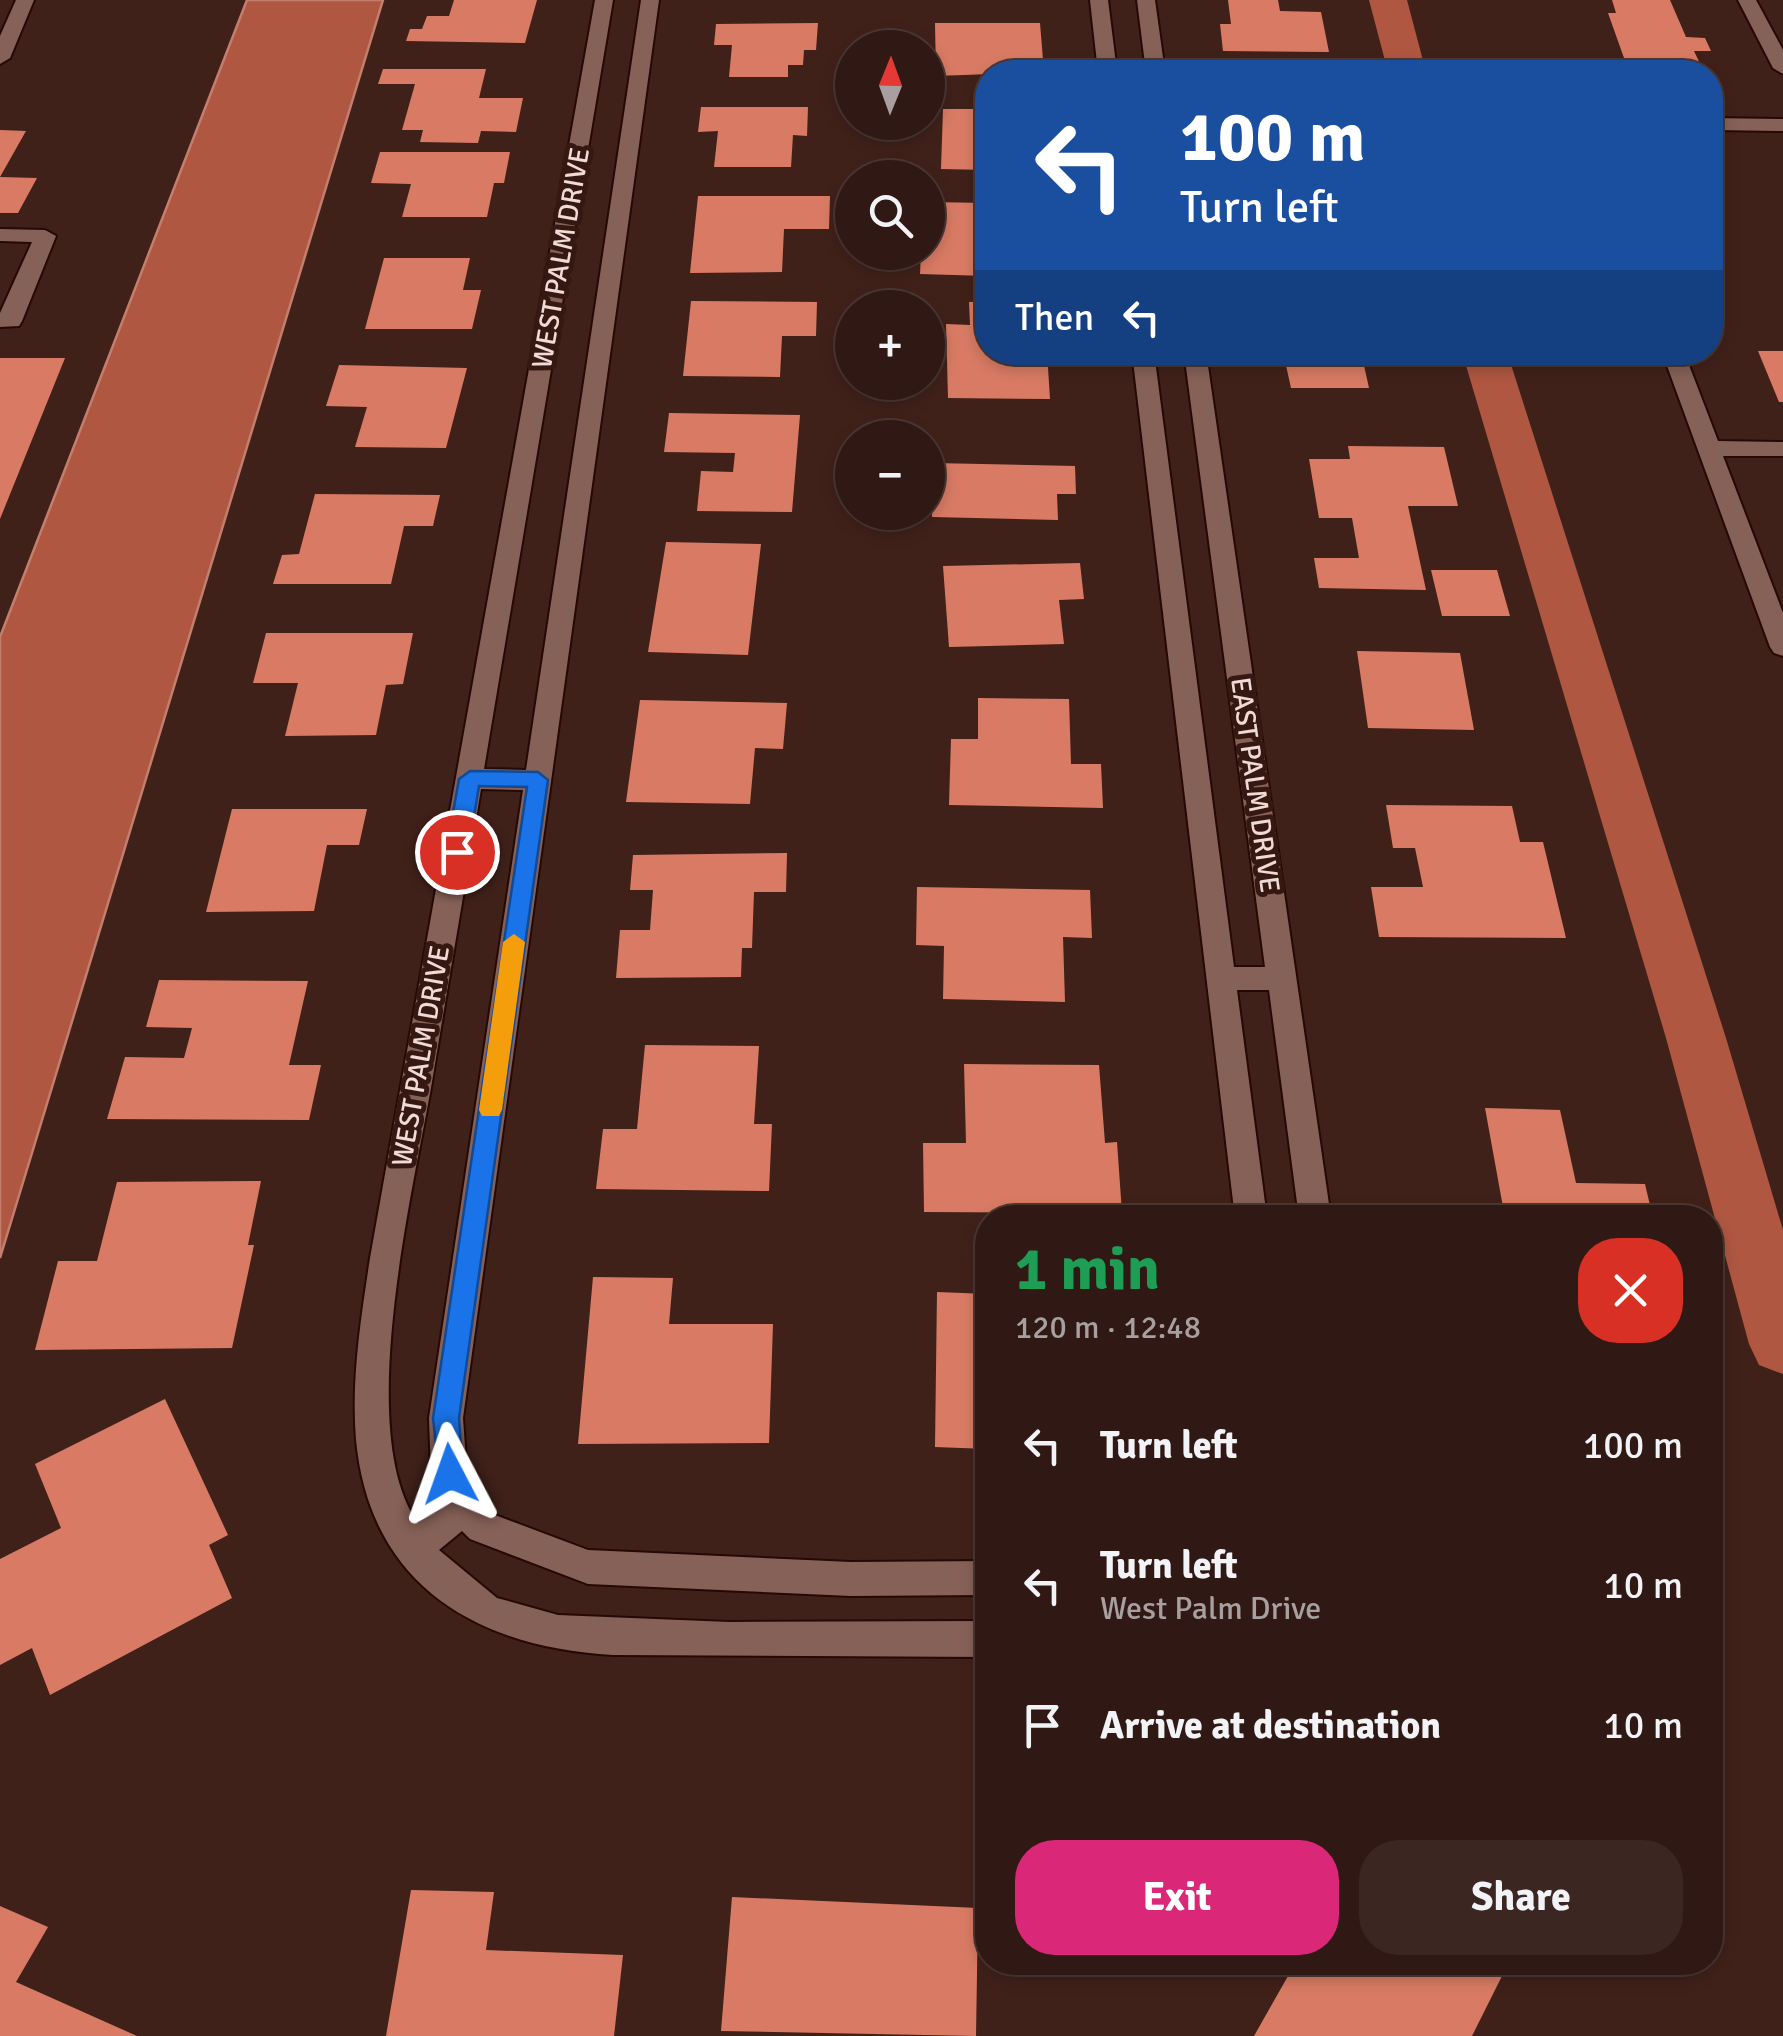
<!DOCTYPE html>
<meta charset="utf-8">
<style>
:root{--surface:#301914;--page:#3c2622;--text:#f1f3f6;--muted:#a8a0a0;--line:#4b3834;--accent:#db2777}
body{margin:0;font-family:Signika,sans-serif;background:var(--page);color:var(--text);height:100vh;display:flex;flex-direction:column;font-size:38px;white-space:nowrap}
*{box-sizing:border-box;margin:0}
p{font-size:32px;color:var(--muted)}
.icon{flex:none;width:55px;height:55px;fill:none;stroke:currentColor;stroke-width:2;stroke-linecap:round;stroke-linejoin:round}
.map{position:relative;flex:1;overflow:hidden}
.drawer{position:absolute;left:975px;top:1205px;width:748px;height:770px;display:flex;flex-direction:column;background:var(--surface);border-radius:40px;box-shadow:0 5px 15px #0003,0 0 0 2px var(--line)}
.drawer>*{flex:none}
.hud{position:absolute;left:975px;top:60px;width:748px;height:305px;border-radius:40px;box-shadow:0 5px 15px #0003,0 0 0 2px var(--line);background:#1a4fa0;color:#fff;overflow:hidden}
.needle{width:65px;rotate:1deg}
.tools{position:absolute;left:835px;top:30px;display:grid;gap:20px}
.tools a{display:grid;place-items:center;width:110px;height:110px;border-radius:50%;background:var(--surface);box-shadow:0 5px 15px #0003,0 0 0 2px var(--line);font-size:50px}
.pin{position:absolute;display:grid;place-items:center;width:85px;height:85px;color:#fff;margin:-42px;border:5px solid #fff;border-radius:50%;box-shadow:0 2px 10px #0007}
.me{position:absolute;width:110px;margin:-55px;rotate:356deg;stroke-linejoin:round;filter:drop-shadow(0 0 8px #0008)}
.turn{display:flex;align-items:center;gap:35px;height:210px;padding:0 40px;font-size:45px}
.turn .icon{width:130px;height:130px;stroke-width:2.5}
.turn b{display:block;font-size:70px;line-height:85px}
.then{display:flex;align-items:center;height:95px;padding:0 40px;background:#0003;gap:20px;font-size:38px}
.round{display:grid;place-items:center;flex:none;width:105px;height:105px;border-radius:40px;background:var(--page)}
.headline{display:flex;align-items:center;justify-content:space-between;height:170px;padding:0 40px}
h1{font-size:60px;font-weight:800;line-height:75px;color:#1e9e55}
.action{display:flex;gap:20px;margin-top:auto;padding:20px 40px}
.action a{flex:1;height:115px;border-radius:40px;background:var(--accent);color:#fff;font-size:40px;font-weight:800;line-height:115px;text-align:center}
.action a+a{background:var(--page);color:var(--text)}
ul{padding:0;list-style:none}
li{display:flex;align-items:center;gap:30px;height:140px;padding:0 40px}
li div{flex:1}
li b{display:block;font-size:38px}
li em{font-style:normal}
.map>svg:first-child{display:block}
</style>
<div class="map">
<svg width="1783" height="2036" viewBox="0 0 1783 2036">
<rect width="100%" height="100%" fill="#40211a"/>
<polygon fill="#b05742" stroke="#c37e6e" stroke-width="2.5" points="247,0 383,0 0,1258 0,637"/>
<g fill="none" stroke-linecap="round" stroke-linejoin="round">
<g fill="#b05742" fill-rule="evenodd">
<polygon points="1369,0 1407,0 1426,72 1388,72"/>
<polygon points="1462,352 1507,352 1726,1038 1783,1230 1783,1374 1759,1365 1749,1344 1666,1038"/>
</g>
</g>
<g fill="#d97b64">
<polygon points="454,0 537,0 525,43 406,41 410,29 422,29 427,16 449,16"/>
<polygon points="1228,0 1278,0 1280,11 1321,12 1329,52 1223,51 1220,24 1231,24"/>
<polygon points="1612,0 1670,0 1686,37 1705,38 1711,51 1694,51 1704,72 1629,72 1608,13 1616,13"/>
<polygon points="818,23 816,50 804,50 803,65 788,65 788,77 729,77 732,45 714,45 716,24"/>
<polygon points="935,23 1040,23 1044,72 936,76"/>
<polygon points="383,69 486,69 479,98 523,98 516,132 481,131 478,143 420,142 423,130 402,130 415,84 378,84"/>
<polygon points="701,107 808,107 807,136 793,135 791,167 714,167 718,131 698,132"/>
<polygon points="943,109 988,109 988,170 941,169"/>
<polygon points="0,130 26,131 0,177 37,178 18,213 0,213"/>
<polygon points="380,152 510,152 504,183 494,183 487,217 402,217 411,184 371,183"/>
<polygon points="698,196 830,196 829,229 784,229 782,272 690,273"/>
<polygon points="928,202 988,203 988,276 920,274 921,252 928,252"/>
<polygon points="384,258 470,258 463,290 481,290 472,329 365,329"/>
<polygon points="691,301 817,302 816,336 782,336 780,377 683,376"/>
<polygon points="969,302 988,302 988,352 1047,352 1050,399 948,398 946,324 970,325"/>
<polygon points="1758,351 1783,351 1783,402 1779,402"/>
<polygon points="1283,352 1361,352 1369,388 1291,388"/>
<polygon points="0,358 65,358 0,519"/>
<polygon points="339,365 467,368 446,448 355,447 367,407 326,406"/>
<polygon points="669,413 800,415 792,512 697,511 701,471 733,472 735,453 664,452"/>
<polygon points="1348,446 1444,447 1458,506 1408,506 1426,590 1319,588 1314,558 1359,558 1352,518 1319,518 1309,459 1350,459"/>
<polygon points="933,463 1075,466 1076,494 1057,494 1058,520 932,517"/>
<polygon points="315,494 440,495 433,526 404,526 391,584 273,584 282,555 299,554"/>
<polygon points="666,542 761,544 748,655 648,652"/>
<polygon points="1080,563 1084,599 1059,600 1064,644 949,647 943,566"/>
<polygon points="1431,570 1497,570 1510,616 1442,616"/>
<polygon points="266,633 413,633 403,684 386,685 376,735 285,736 298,683 253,683"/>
<polygon points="1357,651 1460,653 1474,730 1368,728"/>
<polygon points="978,698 1069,699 1071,764 1101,764 1103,808 949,805 951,739 978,739"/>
<polygon points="640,700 787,703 783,749 755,748 750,804 626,802"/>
<polygon points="1386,805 1512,806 1520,842 1543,842 1566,938 1379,937 1371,887 1423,887 1415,848 1393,848"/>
<polygon points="232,809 367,809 359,845 327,845 314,911 206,912"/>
<polygon points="787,853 786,892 754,892 752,948 742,948 741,977 616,978 620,930 650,930 653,890 630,890 633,855"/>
<polygon points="917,887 1090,890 1092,938 1063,937 1065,1002 943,999 944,946 916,945"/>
<polygon points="159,980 308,981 289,1065 321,1065 309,1120 107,1119 125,1057 184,1058 192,1028 146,1027"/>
<polygon points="645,1045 759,1046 754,1124 772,1124 769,1191 596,1189 603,1129 637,1129"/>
<polygon points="964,1064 1099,1065 1105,1143 1117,1142 1122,1213 924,1212 923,1143 966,1143"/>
<polygon points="1485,1108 1560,1110 1576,1183 1645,1184 1653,1218 1505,1218"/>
<polygon points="261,1181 248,1245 254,1245 232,1348 35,1350 58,1261 97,1261 117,1182"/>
<polygon points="593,1277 673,1278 669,1324 773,1324 769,1443 578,1444"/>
<polygon points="937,1292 988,1294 988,1449 935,1447"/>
<polygon points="165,1399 228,1535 209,1545 232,1598 50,1695 32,1648 0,1665 0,1559 61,1528 35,1464"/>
<polygon points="411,1890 494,1892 486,1950 623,1955 614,2036 386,2036"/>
<polygon points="732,1897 978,1908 976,2036 721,2031"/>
<polygon points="0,1906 48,1927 16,1982 137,2036 0,2036"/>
<polygon points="1296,1962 1509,1962 1472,2036 1254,2036"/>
</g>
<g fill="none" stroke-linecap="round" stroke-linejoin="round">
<g stroke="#250904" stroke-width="4">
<g id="minor">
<polygon points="16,0 34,0 10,58 0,64 0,36"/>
<path d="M 595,0 L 613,0 L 484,769 L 526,770 L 641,0 L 659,0 L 463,1418 L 467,1475 L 475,1497 L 495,1515 L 588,1550 L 851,1562 L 988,1561 L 988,1595 L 851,1596 L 588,1584 L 470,1539 L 462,1531 L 439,1550 L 497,1598 L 558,1615 L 729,1622 L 988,1621 L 988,1657 L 613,1655 C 477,1647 370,1586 356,1440 C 351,1379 361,1318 370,1258 ZM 481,789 L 523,790 L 429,1418 L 431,1475 L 442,1502 L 418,1523 C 353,1433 414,1188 432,1082 C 448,984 465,887 481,789 Z"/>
<polygon points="1090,0 1108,0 1117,72 1098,72"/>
<polygon points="1137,0 1155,0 1165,72 1146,72"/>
<polygon points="1738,0 1756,0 1783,50 1783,74 1773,68"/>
<polygon points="1710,118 1783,119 1783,131 1710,130"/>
<polygon points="0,229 45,230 56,236 22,321 19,326 0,327 0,313 32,242 0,241"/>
<polygon points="1132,352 1154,352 1234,967 1265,967 1184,352 1206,352 1331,1218 1299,1218 1269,990 1237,990 1267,1218 1235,1218"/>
<polygon points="1662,352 1684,352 1718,441 1783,442 1783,456 1723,456 1783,613 1783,656 1774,653 1770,647"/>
</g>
</g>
<use href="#minor" fill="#866158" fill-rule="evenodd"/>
</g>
<polygon fill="#1a73e8" stroke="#114b97" stroke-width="2.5" points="470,771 538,772 548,780 459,1418 463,1474 459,1483 450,1487 440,1483 433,1418 527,787 479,786 468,852 457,860 446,852 459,779"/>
<polygon fill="#f59e0b" points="514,934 525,942 502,1110 499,1116 482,1116 479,1110 503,942"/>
<g text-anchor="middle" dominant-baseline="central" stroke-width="10" stroke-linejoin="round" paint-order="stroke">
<g font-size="28" fill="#f0dad5" stroke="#351811">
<text transform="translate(561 258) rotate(-80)">WEST PALM DRIVE</text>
<text transform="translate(1255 785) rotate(82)">EAST PALM DRIVE</text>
<text transform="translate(421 1056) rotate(-80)">WEST PALM DRIVE</text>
</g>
</g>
</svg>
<div class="tools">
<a><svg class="needle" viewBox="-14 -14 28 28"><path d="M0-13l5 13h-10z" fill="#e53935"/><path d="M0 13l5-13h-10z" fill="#a8a0a0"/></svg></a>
<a><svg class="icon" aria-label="search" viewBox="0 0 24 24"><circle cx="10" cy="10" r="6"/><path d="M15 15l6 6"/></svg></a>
<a>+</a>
<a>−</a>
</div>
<div class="pin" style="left:457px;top:852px;background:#d93025"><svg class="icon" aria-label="arrive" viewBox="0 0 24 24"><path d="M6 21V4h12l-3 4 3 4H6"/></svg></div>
<svg class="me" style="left:450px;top:1474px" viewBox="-20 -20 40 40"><path d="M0-17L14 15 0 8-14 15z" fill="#1a73e8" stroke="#fff" stroke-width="4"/></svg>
<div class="hud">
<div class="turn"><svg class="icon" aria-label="left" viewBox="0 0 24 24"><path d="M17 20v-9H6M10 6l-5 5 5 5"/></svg><div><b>100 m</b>Turn left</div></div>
<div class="then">Then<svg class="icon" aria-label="left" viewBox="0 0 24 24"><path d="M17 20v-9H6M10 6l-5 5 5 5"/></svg></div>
</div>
<section class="drawer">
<div class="headline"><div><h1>1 min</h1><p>120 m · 12:48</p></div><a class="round" style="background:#d93025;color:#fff"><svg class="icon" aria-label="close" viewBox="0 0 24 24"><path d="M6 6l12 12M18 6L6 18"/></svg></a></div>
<ul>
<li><svg class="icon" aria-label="left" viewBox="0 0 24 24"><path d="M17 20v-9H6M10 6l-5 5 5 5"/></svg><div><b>Turn left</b></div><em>100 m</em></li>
<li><svg class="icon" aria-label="left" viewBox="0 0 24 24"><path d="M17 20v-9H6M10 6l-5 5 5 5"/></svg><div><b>Turn left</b><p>West Palm Drive</p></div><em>10 m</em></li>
<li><svg class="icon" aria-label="arrive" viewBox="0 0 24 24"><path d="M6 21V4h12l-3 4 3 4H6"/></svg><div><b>Arrive at destination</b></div><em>10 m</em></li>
</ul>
<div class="action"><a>Exit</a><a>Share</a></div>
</section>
</div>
